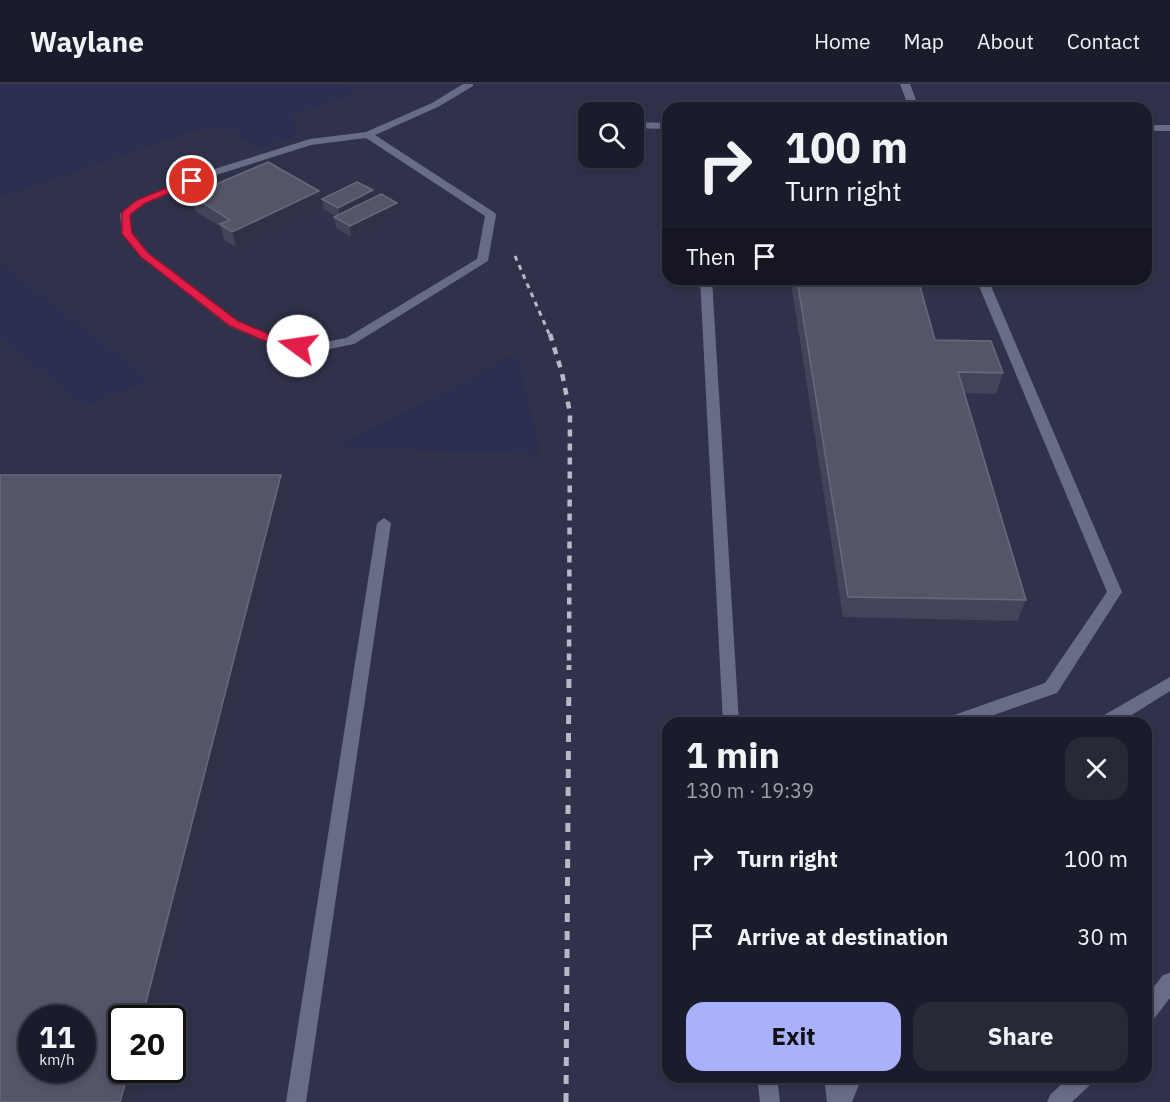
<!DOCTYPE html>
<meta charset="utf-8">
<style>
:root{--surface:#1b1c2b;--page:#282937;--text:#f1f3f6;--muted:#a0a1a9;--line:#393a47;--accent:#a9b0fc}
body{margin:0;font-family:"IBM Plex Sans",sans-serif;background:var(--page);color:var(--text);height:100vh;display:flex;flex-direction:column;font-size:22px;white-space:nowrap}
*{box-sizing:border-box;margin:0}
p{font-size:20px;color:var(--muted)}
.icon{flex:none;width:33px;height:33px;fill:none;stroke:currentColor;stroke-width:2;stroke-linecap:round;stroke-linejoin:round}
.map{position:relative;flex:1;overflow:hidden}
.drawer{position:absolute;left:662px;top:633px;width:490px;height:366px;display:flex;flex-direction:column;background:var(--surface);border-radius:18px;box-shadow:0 3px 9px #0003,0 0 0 2px var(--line)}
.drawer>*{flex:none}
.top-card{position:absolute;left:662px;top:18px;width:490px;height:183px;border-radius:18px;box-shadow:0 3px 9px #0003,0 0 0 2px var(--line);background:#1b1c2b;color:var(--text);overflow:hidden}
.buttons{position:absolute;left:578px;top:18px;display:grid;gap:12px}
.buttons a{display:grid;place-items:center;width:66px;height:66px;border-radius:12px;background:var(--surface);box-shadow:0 3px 9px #0003,0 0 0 2px var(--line);font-size:30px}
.speed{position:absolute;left:18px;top:921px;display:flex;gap:12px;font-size:30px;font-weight:700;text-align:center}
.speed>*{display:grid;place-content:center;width:78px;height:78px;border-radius:50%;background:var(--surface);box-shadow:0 3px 9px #0003,0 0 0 2px var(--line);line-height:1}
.speed small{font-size:15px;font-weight:400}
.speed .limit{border:3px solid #111;border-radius:9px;background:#fff;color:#111}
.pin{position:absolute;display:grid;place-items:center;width:51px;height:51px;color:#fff;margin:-26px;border:3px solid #fff;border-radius:50%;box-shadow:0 2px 6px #0007}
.me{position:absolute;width:66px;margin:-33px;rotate:284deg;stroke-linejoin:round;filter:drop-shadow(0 0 4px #0008)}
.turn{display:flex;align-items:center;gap:21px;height:126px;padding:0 24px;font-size:27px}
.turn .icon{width:78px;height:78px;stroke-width:2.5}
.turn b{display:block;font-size:42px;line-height:51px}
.then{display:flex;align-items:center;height:57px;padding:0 24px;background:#0003;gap:12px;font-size:22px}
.round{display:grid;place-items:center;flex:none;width:63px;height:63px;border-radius:18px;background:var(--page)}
.head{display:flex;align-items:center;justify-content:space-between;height:102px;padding:0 24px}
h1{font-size:36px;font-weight:700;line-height:45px}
.primary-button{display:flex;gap:12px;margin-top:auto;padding:12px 24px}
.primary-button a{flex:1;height:69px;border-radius:18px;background:var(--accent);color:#111;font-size:24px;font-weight:700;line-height:69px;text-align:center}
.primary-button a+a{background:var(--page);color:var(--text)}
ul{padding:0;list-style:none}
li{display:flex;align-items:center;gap:18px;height:78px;padding:0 24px}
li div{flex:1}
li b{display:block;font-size:22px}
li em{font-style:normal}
header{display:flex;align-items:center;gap:36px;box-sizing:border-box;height:84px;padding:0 30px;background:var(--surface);border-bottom:2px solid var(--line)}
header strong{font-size:28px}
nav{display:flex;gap:33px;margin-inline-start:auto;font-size:21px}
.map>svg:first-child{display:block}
</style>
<header>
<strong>Waylane</strong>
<nav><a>Home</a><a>Map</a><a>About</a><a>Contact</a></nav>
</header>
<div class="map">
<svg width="1170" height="1018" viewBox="0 0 1170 1018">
<rect width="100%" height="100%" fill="#242639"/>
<path fill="#2f324a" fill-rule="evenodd" d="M 0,0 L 1170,0 L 1170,1018 L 0,1018 ZM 668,24 L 1146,24 L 1146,195 L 668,195 ZM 588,28 L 633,28 L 633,74 L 588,74 ZM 668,639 L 1146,639 L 1146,993 L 668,993 ZM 32,934 L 82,934 L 82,986 L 32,986 ZM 122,934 L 172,934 L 172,986 L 122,986 Z"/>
<g fill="#2c2e52">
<polygon points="0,0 348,0 357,9 291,31 298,50 257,64 227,43 192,47 0,113"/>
<polygon points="0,179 150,295 86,323 0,254"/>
<polygon points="517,269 540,370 338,363"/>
</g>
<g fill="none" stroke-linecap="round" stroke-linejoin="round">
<g fill="#696c85" fill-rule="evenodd">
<path d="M 463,0 L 473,0 L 473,2 L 438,23 L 375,51 L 495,129 L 496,131 L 488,177 L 354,260 L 315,268 L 277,262 L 230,243 L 141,173 L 122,150 L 120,130 L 137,116 L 205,88 L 310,55 L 366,48 L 432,19 ZM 366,54 L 485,132 L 477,175 L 346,254 L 315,260 L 284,256 L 238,237 L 149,169 L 132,149 L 130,131 L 145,120 L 213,92 L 311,61 Z"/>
<polygon points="900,0 910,0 919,24 909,24"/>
<polygon points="633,38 668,39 668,45 633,44"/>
<rect x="1146" y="41" width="24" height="6"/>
<polygon points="700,195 712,195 739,639 723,639"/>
<polygon points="976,195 988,195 1122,508 1057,609 971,639 944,639 946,634 1045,599 1107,508"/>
<polygon points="384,434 391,439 306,1018 286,1018 377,439"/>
<polygon points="1170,593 1170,607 1119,639 1097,639 1099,634"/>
<polygon points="1170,889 1170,914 1153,936 1146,939 1146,913 1163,891"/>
<polygon points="757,993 777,993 780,1018 760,1018"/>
<polygon points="824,993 862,993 852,1018 827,1018"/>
<polygon points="1069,993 1094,993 1091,1000 1072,1018 1047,1018 1050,1011"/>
</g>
<polyline stroke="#b7b9c7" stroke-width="3" stroke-dasharray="5 5" stroke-linecap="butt" points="515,172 550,252"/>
<polyline stroke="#b7b9c7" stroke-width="4.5" stroke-dasharray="7 7" stroke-linecap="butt" points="550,250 562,289 570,329 569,583"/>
<polyline stroke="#b7b9c7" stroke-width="5" stroke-dasharray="9 9" stroke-linecap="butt" points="566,1018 569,581"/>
</g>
<g fill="#424559">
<polygon points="319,107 322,122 236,163 224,156 221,143 195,127 191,111"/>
<polygon points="374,114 398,129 351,153 336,144 334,133 336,132 324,126 322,115"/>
<polygon points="794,195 918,195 935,256 1003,289 996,310 964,309 1026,516 1017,537 843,533 792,205"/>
</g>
<g fill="#2f3246">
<polygon points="373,106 374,117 340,134 338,124"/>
<polygon points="319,107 322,122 236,163 232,148"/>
<polygon points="397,119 398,129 351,153 350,142"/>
<polygon points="281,391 286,411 157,934 142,934"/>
<polygon points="129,986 144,986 136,1018 120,1018"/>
</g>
<g fill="#535568" stroke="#686a7c" stroke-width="1.5" fill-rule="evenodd">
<polygon points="268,78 319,107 232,148 220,140 230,136 191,111"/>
<polygon points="357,98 373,106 338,124 322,115"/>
<polygon points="381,110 397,119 350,142 334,133"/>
<polygon points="797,195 918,195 935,256 991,257 1003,289 958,288 1026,516 848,513"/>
<path d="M 0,391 L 281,391 L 142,934 L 122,934 L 122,986 L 129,986 L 120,1018 L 0,1018 ZM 32,934 L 82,934 L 82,986 L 32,986 Z"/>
</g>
<polygon fill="#e11d48" stroke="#92132f" stroke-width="1.5" points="189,95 197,97 144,120 130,131 132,149 148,169 238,237 283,256 302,259 302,264 277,262 230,242 141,173 122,150 122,128 137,116"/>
</svg>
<div class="buttons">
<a><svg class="icon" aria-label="search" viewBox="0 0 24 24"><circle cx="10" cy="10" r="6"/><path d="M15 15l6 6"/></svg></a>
</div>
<div class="speed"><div>11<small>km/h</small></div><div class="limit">20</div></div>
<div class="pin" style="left:192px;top:97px;background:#d93025"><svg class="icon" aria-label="arrive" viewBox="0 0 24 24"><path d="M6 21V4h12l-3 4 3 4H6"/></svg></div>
<svg class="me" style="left:298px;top:262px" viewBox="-20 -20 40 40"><circle r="19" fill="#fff"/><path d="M0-13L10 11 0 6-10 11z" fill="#e11d48"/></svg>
<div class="top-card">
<div class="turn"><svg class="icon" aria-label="right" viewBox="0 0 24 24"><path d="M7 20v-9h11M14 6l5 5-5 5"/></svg><div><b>100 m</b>Turn right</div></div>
<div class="then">Then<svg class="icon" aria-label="arrive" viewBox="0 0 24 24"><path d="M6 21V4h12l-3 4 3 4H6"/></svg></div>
</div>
<section class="drawer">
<div class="head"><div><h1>1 min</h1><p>130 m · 19:39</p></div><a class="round"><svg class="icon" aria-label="close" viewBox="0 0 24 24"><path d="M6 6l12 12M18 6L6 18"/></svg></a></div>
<ul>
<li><svg class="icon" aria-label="right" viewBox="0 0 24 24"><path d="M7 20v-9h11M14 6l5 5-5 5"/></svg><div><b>Turn right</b></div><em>100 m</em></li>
<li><svg class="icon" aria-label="arrive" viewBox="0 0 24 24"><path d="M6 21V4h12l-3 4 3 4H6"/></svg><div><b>Arrive at destination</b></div><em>30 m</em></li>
</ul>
<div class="primary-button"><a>Exit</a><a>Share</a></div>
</section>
</div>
